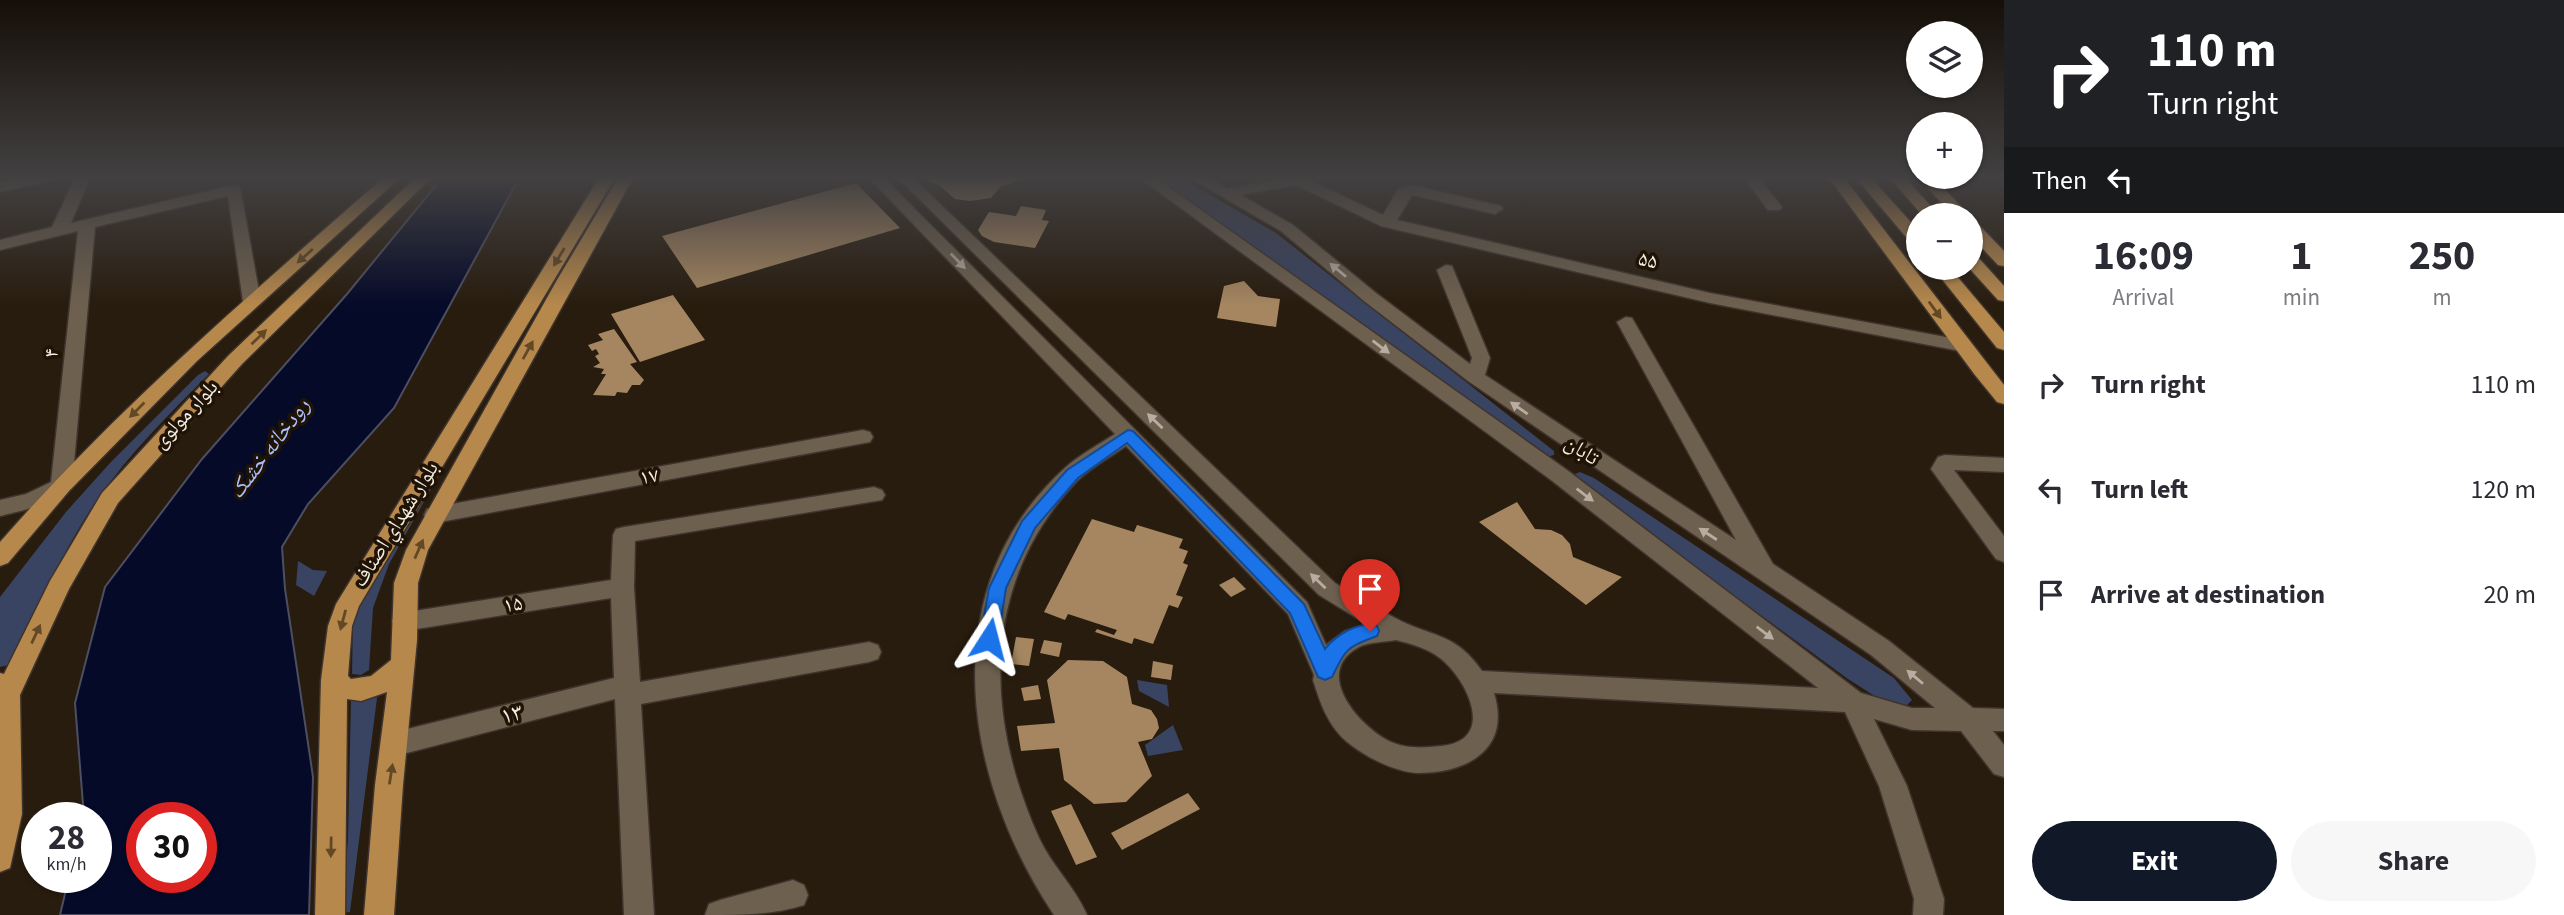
<!DOCTYPE html>
<meta charset="utf-8">
<style>
:root{--surface:#fff;--page:#f7f7f7;--text:#2b2b33;--muted:#7c7c81;--accent:#111827}
body{margin:0;font-family:"Source Sans 3","Noto Naskh Arabic",sans-serif;background:var(--page);color:var(--text);height:100vh;display:flex;flex-direction:column;font-size:26px;white-space:nowrap}
*{box-sizing:border-box;margin:0}
p{font-size:23px;color:var(--muted)}
.icon{flex:none;width:38px;height:38px;fill:none;stroke:currentColor;stroke-width:2;stroke-linecap:round;stroke-linejoin:round}
.map{position:relative;flex:1;overflow:hidden}
.panel{display:flex;flex-direction:column;background:var(--surface);width:560px}
.panel>*{flex:none}
.banner{background:#202124;color:#fff;overflow:hidden}
.tools{position:absolute;left:1906px;top:21px;display:grid;gap:14px}
.tools a{display:grid;place-items:center;width:77px;height:77px;border-radius:50%;background:var(--surface);box-shadow:0 2px 5px #0004;font-size:35px}
.speed{position:absolute;left:21px;top:802px;display:flex;gap:14px;font-size:35px;font-weight:700;text-align:center}
.speed>*{display:grid;place-content:center;width:91px;height:91px;border-radius:50%;background:var(--surface);box-shadow:0 2px 5px #0004;line-height:1}
.speed small{font-size:18px;font-weight:400}
.speed .limit{border:10px solid #d22;background:#fff;color:#111}
.pin{position:absolute;display:grid;place-items:center;width:60px;height:60px;color:#fff;margin:-72px -30px;border-radius:50% 50% 50% 0;rotate:-45deg;box-shadow:0 0 7px #0007}
.pin .icon{rotate:45deg}
.me{position:absolute;width:77px;margin:-38px;rotate:9deg;stroke-linejoin:round;filter:drop-shadow(0 0 5px #0008)}
.turn{display:flex;align-items:center;gap:24px;height:147px;padding:0 28px;font-size:32px}
.turn .icon{width:91px;height:91px;stroke-width:2.5}
.turn b{display:block;font-size:49px;line-height:60px}
.then{display:flex;align-items:center;height:66px;padding:0 28px;background:#0003;gap:14px;font-size:26px}
.eta{display:flex;justify-content:space-evenly;align-items:center;height:119px;text-align:center}
.eta b{font-size:42px;font-weight:700;line-height:49px}
.action{display:flex;gap:14px;margin-top:auto;padding:14px 28px}
.action a{flex:1;height:80px;border-radius:42px;background:var(--accent);color:#fff;font-size:28px;font-weight:700;line-height:80px;text-align:center}
.action a+a{background:var(--page);color:var(--text)}
ul{padding:0;list-style:none}
li{display:flex;align-items:center;gap:21px;height:105px;padding:0 28px}
li div{flex:1}
li b{display:block;font-size:26px}
li em{font-style:normal}
main{display:flex;flex:1;min-height:0}
.map>svg:first-child{display:block}
</style>
<main>
<div class="map">
<svg width="2004" height="915" viewBox="0 0 2004 915">
<rect width="100%" height="100%" fill="#281c0e"/>
<g fill="#394362">
<polygon points="1155,178 1181,178 1276,233 1554,451 1554,455 1546,457 1535,450"/>
<path d="M 205,371 L 209,374 C 170,413 131,452 99,497 C 63,548 39,607 14,664 L 0,667 L 0,597 L 66,512 L 110,463 L 198,375 Z"/>
<polygon points="448,459 389,564 373,608 369,670 361,675 352,674 353,613 389,543"/>
<polygon points="1580,472 1594,478 1894,678 1912,700 1905,707 1881,700 1848,679 1575,479 1575,474"/>
<polygon points="298,561 313,570 327,571 314,596 296,585"/>
<polygon points="1137,680 1167,685 1169,707 1139,691"/>
<polygon points="378,690 350,912 341,913 348,840 351,698"/>
<polygon points="1173,725 1183,750 1148,756 1145,745"/>
</g>
<path fill="#050a29" stroke="#4d4e61" stroke-width="2" fill-rule="evenodd" d="M 442,178 L 519,178 L 394,408 L 308,504 L 282,547 L 285,589 L 313,777 L 309,915 L 60,915 L 69,877 L 96,877 L 96,817 L 84,817 L 75,703 L 105,587 L 202,459 L 347,294 ZM 142,817 L 201,817 L 201,877 L 142,877 Z"/>
<g fill="#a58661">
<polygon points="931,178 1025,178 1000,187 991,198 970,201 955,199 939,185 927,181"/>
<polygon points="856,183 900,228 697,288 662,236"/>
<polygon points="1021,206 1046,210 1042,220 1049,221 1035,248 994,242 982,236 978,230 989,212 1016,216"/>
<polygon points="1244,281 1258,296 1280,299 1276,327 1217,318 1224,286"/>
<polygon points="673,295 705,340 640,362 611,314"/>
<polygon points="614,329 637,362 630,364 644,380 640,385 632,385 627,393 617,392 615,396 593,395 606,374 601,374 604,369 593,367 600,363 595,356 599,354 596,349 592,351 588,345 603,340 598,334"/>
<polygon points="1517,502 1535,529 1551,530 1562,535 1570,544 1573,557 1622,577 1586,605 1479,522"/>
<polygon points="1092,519 1134,532 1137,525 1183,539 1179,548 1188,551 1183,563 1188,565 1176,595 1183,597 1178,608 1169,605 1153,644 1134,638 1132,644 1095,632 1097,629 1114,635 1117,630 1068,614 1065,620 1044,612"/>
<polygon points="1234,577 1246,589 1231,597 1219,585"/>
<polygon points="1016,637 1034,639 1029,666 1011,664"/>
<polygon points="1044,640 1062,643 1059,657 1040,653"/>
<polygon points="1068,660 1103,661 1127,677 1132,704 1151,710 1157,719 1159,728 1152,739 1138,742 1152,776 1126,802 1094,804 1064,780 1059,748 1021,751 1017,726 1055,723 1047,680"/>
<polygon points="1153,661 1173,665 1171,680 1151,677"/>
<polygon points="1038,685 1041,699 1024,701 1021,688"/>
<polygon points="1188,793 1200,809 1122,850 1111,833"/>
<polygon points="1071,804 1097,857 1076,865 1051,811"/>
</g>
<g fill="none" stroke-linecap="round" stroke-linejoin="round">
<g stroke="#3f342d" stroke-width="3">
<g id="minor">
<polygon points="24,178 52,178 49,181 0,192 0,182"/>
<path d="M 75,178 L 90,178 L 71,223 L 235,185 L 240,187 L 261,302 L 252,307 L 243,302 L 228,196 L 95,227 L 72,486 C 62,503 19,511 0,516 L 0,500 L 26,494 L 51,482 L 78,231 L 0,250 L 0,240 L 52,227 Z"/>
<path d="M 869,178 L 884,178 L 1307,602 L 1326,645 L 1345,631 L 1368,625 L 1319,595 L 898,178 L 913,178 L 1335,583 C 1357,595 1379,610 1401,621 C 1437,638 1456,634 1482,671 L 1818,688 L 1551,480 L 1140,178 L 1156,178 L 1567,470 L 1861,693 L 1912,708 L 1935,708 L 1871,655 L 1468,381 L 1364,301 L 1281,231 L 1190,178 L 1208,178 L 1228,189 L 1287,178 L 1305,178 L 1383,215 L 1398,189 L 1412,185 L 1501,206 L 1503,209 L 1495,214 L 1412,195 L 1397,220 L 1710,293 L 1967,341 L 1969,345 L 1967,349 L 1960,351 L 1710,303 L 1381,226 L 1296,185 L 1241,195 L 1293,225 L 1376,293 L 1470,364 L 1472,358 L 1437,270 L 1446,265 L 1452,266 L 1490,358 L 1485,375 L 1736,540 L 1617,322 L 1626,317 L 1632,318 L 1773,564 L 1889,641 L 1973,708 L 2004,709 L 2004,731 L 1993,731 L 2004,745 L 2004,777 L 1994,774 L 1961,731 L 1912,730 L 1874,719 L 1907,786 L 1944,899 L 1943,915 L 1913,915 L 1914,899 L 1879,786 L 1845,712 L 1494,693 C 1511,748 1469,773 1418,773 C 1394,772 1364,756 1346,741 C 1327,724 1320,702 1313,680 L 1314,675 L 1288,614 L 1126,446 C 1110,457 1092,467 1078,480 C 980,582 984,716 1039,838 C 1052,866 1075,887 1087,915 L 1054,915 C 963,779 931,588 1066,467 C 1081,454 1098,445 1115,434 ZM 1396,640 C 1411,644 1427,648 1440,658 C 1468,680 1497,741 1441,746 C 1423,748 1406,749 1389,741 C 1358,725 1312,672 1359,647 C 1369,642 1385,642 1396,640 Z"/>
<polygon points="1744,178 1759,178 1782,207 1780,210 1768,210"/>
<polygon points="863,430 870,432 873,437 870,442 435,523 427,521 424,515 427,509 435,507"/>
<polygon points="1945,455 2004,458 2004,472 1954,470 2004,536 2004,562 1996,559 1931,469 1938,457"/>
<polygon points="874,487 882,490 885,495 882,500 635,541 634,587 640,682 869,642 878,645 881,652 878,659 869,662 641,704 654,915 624,915 615,699 395,756 386,752 382,744 386,736 395,732 614,678 611,598 404,631 395,628 392,621 395,614 611,580 613,535 616,529 624,527"/>
<path d="M 793,880 L 804,885 L 808,895 L 804,905 C 772,915 739,915 705,915 L 709,904 L 720,900 Z"/>
</g>
</g>
<g stroke="#3f342d" stroke-width="3">
<g id="major">
<path d="M 383,178 L 400,178 L 197,361 L 69,491 L 8,563 L 0,566 L 0,542 C 117,408 251,294 383,178 Z"/>
<polygon points="415,178 431,178 242,364 118,503 69,589 20,695 22,814 10,868 0,872 0,673 4,674 50,581 102,493 228,356"/>
<polygon points="599,178 615,178 359,606 352,626 348,676 351,679 371,676 391,660 394,583 406,550 557,280 618,178 633,178 428,550 418,583 417,640 403,785 394,915 364,915 375,785 387,692 361,701 347,699 345,915 315,915 321,680 328,626 336,604"/>
<polygon points="1829,178 1844,178 2004,385 2004,404 1997,402 1975,375"/>
<polygon points="1856,178 1871,178 1918,230 1918,245 1912,244"/>
<polygon points="1890,178 1905,178 1939,215 1922,215"/>
<polygon points="1919,178 1934,178 1969,215 1952,215"/>
<polygon points="1970,220 1976,222 2004,251 2004,266 1998,265 1970,235"/>
<polygon points="1970,254 1976,255 2004,286 2004,301 1998,300 1969,268"/>
<polygon points="1933,268 1950,268 2004,332 2004,350 1997,348"/>
</g>
</g>
<use href="#minor" fill="#6e604f" fill-rule="evenodd"/>
<use href="#major" fill="#b6884c" fill-rule="evenodd"/>
</g>
<defs><path id="oneway-solid" d="M-6-.8H1V-3.2L6.5 0L1 3.2V.8H-6Z" transform="scale(1.75)"/></defs>
<g fill="#634825">
<use href="#oneway-solid" transform="translate(305 256) rotate(138)"/>
<use href="#oneway-solid" transform="translate(559 257) rotate(121)"/>
<use href="#oneway-solid" transform="translate(1935 310) rotate(54)"/>
<use href="#oneway-solid" transform="translate(259 337) rotate(-44)"/>
<use href="#oneway-solid" transform="translate(528 350) rotate(-61)"/>
<use href="#oneway-solid" transform="translate(137 410) rotate(135)"/>
<use href="#oneway-solid" transform="translate(419 549) rotate(-66)"/>
<use href="#oneway-solid" transform="translate(343 620) rotate(105)"/>
<use href="#oneway-solid" transform="translate(36 634) rotate(-65)"/>
<use href="#oneway-solid" transform="translate(391 774) rotate(-81)"/>
<use href="#oneway-solid" transform="translate(331 847) rotate(91)"/>
</g>
<g fill="#b8ada0">
<use href="#oneway-solid" transform="translate(958 261) rotate(46)"/>
<use href="#oneway-solid" transform="translate(1338 270) rotate(-140)"/>
<use href="#oneway-solid" transform="translate(1381 347) rotate(37)"/>
<use href="#oneway-solid" transform="translate(1519 408) rotate(-145)"/>
<use href="#oneway-solid" transform="translate(1155 421) rotate(-136)"/>
<use href="#oneway-solid" transform="translate(1585 495) rotate(37)"/>
<use href="#oneway-solid" transform="translate(1708 534) rotate(-147)"/>
<use href="#oneway-solid" transform="translate(1318 581) rotate(-136)"/>
<use href="#oneway-solid" transform="translate(1765 633) rotate(37)"/>
<use href="#oneway-solid" transform="translate(1915 677) rotate(-140)"/>
</g>
<linearGradient id="sky" x2="0" y2="1"><stop stop-color="#160f08"/><stop offset="0.58" stop-color="#424041"/><stop offset="1" stop-color="#424041" stop-opacity="0"/></linearGradient>
<rect width="2004" height="306" fill="url(#sky)"/>
<path fill="#1a73e8" stroke="#114b97" stroke-width="2" d="M 1128,430 L 1133,431 L 1304,604 L 1325,649 C 1335,636 1359,620 1377,626 L 1379,631 L 1377,636 C 1346,647 1346,649 1332,677 L 1325,680 L 1318,677 L 1290,613 L 1127,443 L 1078,478 L 1035,528 L 1006,588 L 998,639 L 996,644 L 989,646 L 982,644 L 980,639 L 989,588 L 1022,521 L 1067,470 Z"/>
<g text-anchor="middle" dominant-baseline="central" stroke-width="7" stroke-linejoin="round" paint-order="stroke">
<g font-size="21" fill="#f5ece3" stroke="#1f1305">
<text transform="translate(1648 260) rotate(13)">۵۵</text>
<text transform="translate(51 353) rotate(-84)">۴</text>
<text transform="translate(185 414) rotate(-47)">بلوار مولوی</text>
<text transform="translate(1582 450) rotate(33)">تابان</text>
<text transform="translate(649 476) rotate(-10)">۱۷</text>
<text transform="translate(395 524) rotate(-58)">بلوار شهداي اصناف</text>
<text transform="translate(513 604) rotate(-9)">۱۵</text>
</g>
<g font-size="23" font-style="italic" fill="#a9befd" stroke="#1f1305">
<text transform="translate(269 448) rotate(-53)">رودخانه خشک</text>
</g>
<g font-size="24" fill="#f5ece3" stroke="#1f1305">
<text transform="translate(512 714) rotate(-14)">۱۳</text>
</g>
</g>
</svg>
<div class="tools">
<a><svg class="icon" aria-label="layers" viewBox="0 0 24 24"><path d="M12 4l9 5-9 5-9-5zM3 14l9 5 9-5"/></svg></a>
<a>+</a>
<a>−</a>
</div>
<div class="speed"><div>28<small>km/h</small></div><div class="limit">30</div></div>
<div class="pin" style="left:1370px;top:631px;background:#d93025"><svg class="icon" aria-label="arrive" viewBox="0 0 24 24"><path d="M6 21V4h12l-3 4 3 4H6"/></svg></div>
<svg class="me" style="left:989px;top:639px" viewBox="-20 -20 40 40"><path d="M0-17L14 15 0 8-14 15z" fill="#1a73e8" stroke="#fff" stroke-width="4"/></svg>
</div>
<section class="panel">
<div class="banner">
<div class="turn"><svg class="icon" aria-label="right" viewBox="0 0 24 24"><path d="M7 20v-9h11M14 6l5 5-5 5"/></svg><div><b>110 m</b>Turn right</div></div>
<div class="then">Then<svg class="icon" aria-label="left" viewBox="0 0 24 24"><path d="M17 20v-9H6M10 6l-5 5 5 5"/></svg></div>
</div>
<div class="eta">
<div><b>16:09</b><p>Arrival</p></div>
<div><b>1</b><p>min</p></div>
<div><b>250</b><p>m</p></div>
</div>
<ul>
<li><svg class="icon" aria-label="right" viewBox="0 0 24 24"><path d="M7 20v-9h11M14 6l5 5-5 5"/></svg><div><b>Turn right</b></div><em>110 m</em></li>
<li><svg class="icon" aria-label="left" viewBox="0 0 24 24"><path d="M17 20v-9H6M10 6l-5 5 5 5"/></svg><div><b>Turn left</b></div><em>120 m</em></li>
<li><svg class="icon" aria-label="arrive" viewBox="0 0 24 24"><path d="M6 21V4h12l-3 4 3 4H6"/></svg><div><b>Arrive at destination</b></div><em>20 m</em></li>
</ul>
<div class="action"><a>Exit</a><a>Share</a></div>
</section>
</main>
